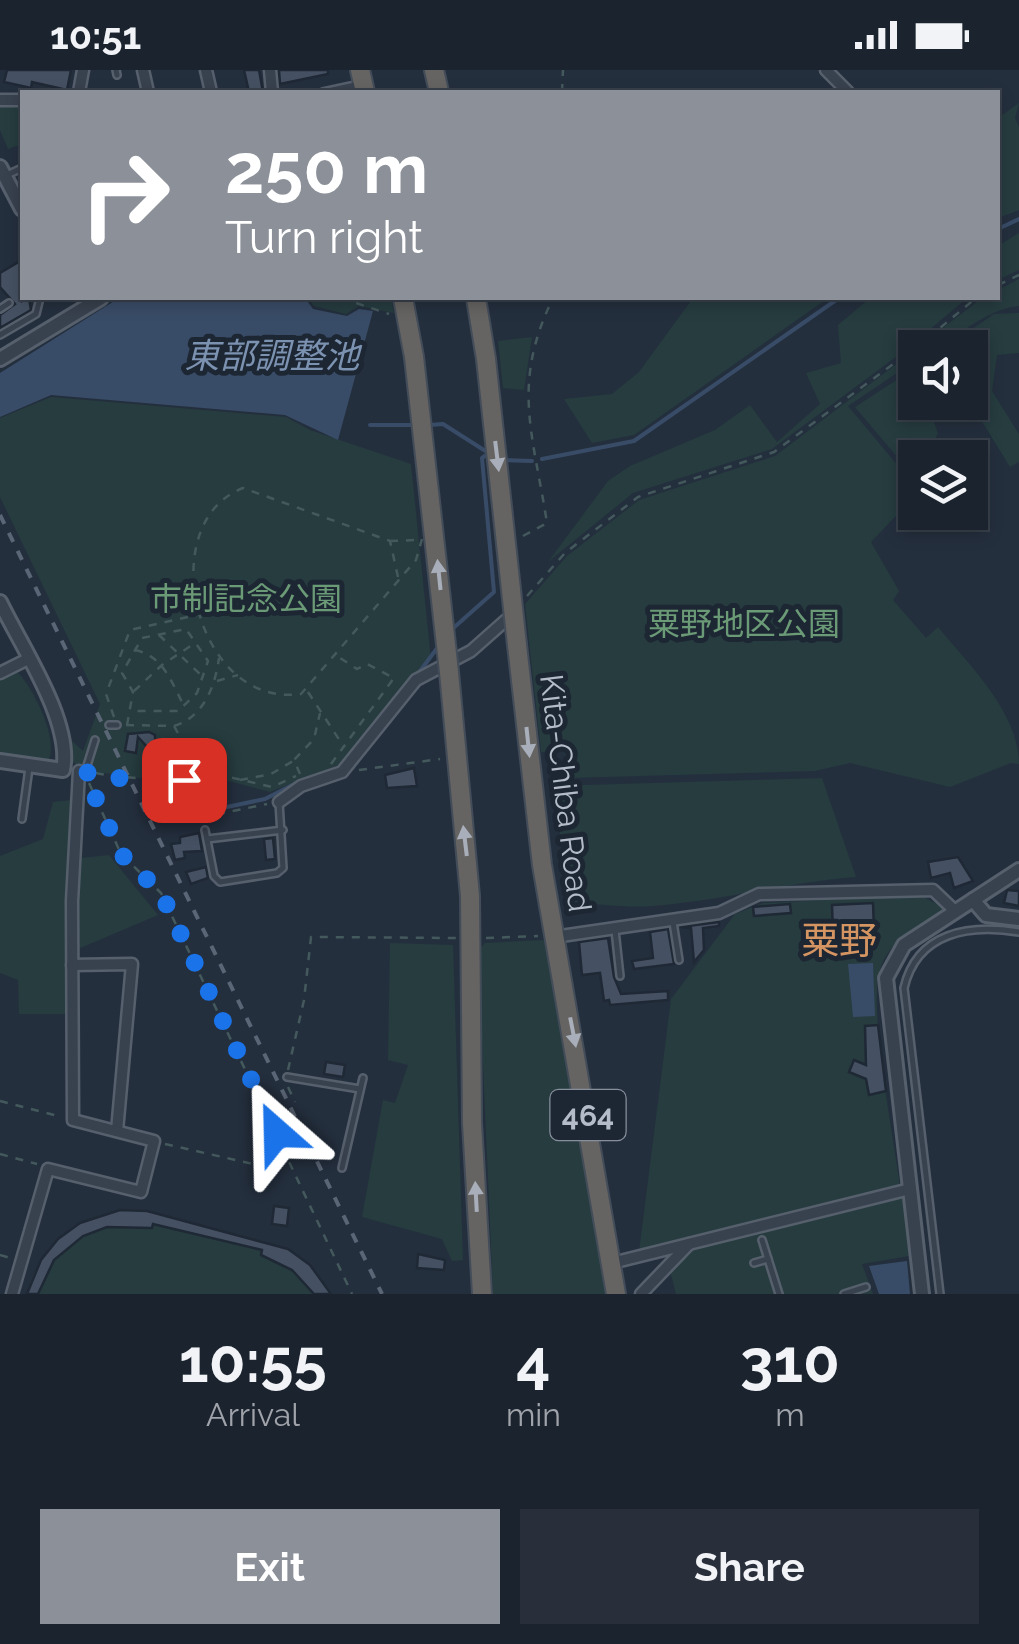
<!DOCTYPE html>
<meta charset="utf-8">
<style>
:root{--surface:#1b232e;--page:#282f3a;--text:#f1f3f6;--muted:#a0a4aa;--line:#39404a;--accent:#8c9099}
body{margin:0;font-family:Raleway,"Noto Sans JP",sans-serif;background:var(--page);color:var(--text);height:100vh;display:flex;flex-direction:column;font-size:38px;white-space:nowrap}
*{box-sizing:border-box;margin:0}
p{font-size:32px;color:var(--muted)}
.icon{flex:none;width:55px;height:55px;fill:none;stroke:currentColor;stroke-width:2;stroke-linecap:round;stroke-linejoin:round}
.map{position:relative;height:1224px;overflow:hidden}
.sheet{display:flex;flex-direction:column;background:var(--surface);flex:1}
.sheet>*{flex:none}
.banner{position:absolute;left:20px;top:20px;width:980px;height:210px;border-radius:0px;box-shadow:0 5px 15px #0003,0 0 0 2px var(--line);background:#8c9099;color:#fff;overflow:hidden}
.buttons{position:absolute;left:898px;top:260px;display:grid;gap:20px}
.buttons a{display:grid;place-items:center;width:90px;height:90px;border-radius:0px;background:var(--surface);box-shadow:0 5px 15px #0003,0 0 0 2px var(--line);font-size:50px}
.pin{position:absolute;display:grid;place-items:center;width:85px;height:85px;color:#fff;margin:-42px;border-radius:20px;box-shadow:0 5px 15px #0006}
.me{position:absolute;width:110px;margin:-55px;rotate:335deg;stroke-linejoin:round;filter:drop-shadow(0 0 8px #0008)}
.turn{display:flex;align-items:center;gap:35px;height:210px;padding:0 40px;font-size:45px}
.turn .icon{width:130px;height:130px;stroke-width:2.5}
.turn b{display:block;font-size:70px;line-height:85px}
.eta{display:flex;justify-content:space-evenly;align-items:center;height:170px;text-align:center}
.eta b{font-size:60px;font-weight:700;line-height:70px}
.button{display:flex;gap:20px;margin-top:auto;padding:20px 40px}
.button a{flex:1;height:115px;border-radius:0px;background:var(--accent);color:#fff;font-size:40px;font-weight:700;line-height:115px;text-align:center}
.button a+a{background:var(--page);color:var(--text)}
.status{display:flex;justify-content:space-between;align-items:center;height:70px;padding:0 50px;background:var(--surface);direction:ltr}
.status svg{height:28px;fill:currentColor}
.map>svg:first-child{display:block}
</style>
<div class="status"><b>10:51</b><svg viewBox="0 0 49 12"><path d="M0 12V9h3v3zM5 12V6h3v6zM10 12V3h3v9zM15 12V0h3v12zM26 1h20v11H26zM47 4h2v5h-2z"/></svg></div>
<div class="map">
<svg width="1019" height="1224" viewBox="0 0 1019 1224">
<rect width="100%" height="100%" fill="#242f3e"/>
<g fill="#263c3f">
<polygon points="1019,33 1015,48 1019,57 1019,140 998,148 998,48"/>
<polygon points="0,34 22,34 22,74 8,79 0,60"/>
<polygon points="1019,163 1019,200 998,210 998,176"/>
<path d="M 1019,209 L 1019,236 C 976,241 955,278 918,277 L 982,228 L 998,228 L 998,220 Z"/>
<polygon points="308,228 391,228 394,243 359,236 346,244 314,236"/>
<polygon points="693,228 828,228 634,365 592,373 564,329 612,324 639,302"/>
<polygon points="870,228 967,228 908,278 772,379 633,423 548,492 608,411 630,396 715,360 750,335 777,372 820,334 806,303 841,293 838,255"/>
<polygon points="1019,243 1019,283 997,285 992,321 1019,364 1019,392 1010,397 970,332 970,278 946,277 994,244"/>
<polygon points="532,267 524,320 503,318 498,271"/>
<path d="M 915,280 L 915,291 L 848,336 L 915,416 L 915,426 L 871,472 L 899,521 L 893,530 L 926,568 L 938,557 C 970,596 1019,643 1019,694 L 1011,693 L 950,717 L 850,693 L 815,701 L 570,708 L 564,681 L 541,682 L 525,534 L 567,486 L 639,430 L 775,386 Z"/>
<polygon points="915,298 915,332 927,333 938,363 927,387 915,388 915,408 855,337"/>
<polygon points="51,327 286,347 310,360 411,394 431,590 341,694 270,722 202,704 138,708 90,701 70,691 69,668 83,681 100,634 0,427 0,348"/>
<path d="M 15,600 C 32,614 60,671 48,691 L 0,684 L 0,608 Z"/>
<path d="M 822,708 L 856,807 C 788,812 722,831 653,836 C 628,838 600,834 575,833 L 550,716 Z"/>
<polygon points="71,730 71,789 109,785 158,845 78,879 70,944 19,944 18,910 0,903 0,786 43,769 53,732"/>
<path d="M 920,825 L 946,839 C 920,854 889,869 880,900 C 868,941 894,1068 900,1116 L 639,1182 L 671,929 L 735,844 L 763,833 Z"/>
<polygon points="543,870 549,875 610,1224 493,1224 478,880 485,873"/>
<polygon points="390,873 453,875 463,1190 452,1191 442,1169 362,1147 383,1030 395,1033 408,995 388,990"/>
<polygon points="903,1125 909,1186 862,1194 873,1224 676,1224 670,1201 695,1177"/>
<path d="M 133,1139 L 288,1179 L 310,1195 L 331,1224 L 27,1224 C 39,1173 82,1142 133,1139 Z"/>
</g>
<g fill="#394c67">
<polygon points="119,228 305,228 313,239 347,246 359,239 373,241 338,370 285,345 51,325 0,347 0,303"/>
<polygon points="873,893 875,946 853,947 848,894"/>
<polygon points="907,1191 910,1224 879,1224 869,1196"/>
</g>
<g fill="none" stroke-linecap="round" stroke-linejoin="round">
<g stroke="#394c67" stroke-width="4">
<polyline points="998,159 1019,149"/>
<polyline points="370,355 415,355"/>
<polyline points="429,355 443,354 487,382"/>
<polyline points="542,389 634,371 839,228"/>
<polyline points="504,390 532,391"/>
<polyline points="450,561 494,522 482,388 489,383"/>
<polyline points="417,605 438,577"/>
<polyline points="199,715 208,741 265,729 300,711"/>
</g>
</g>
<g fill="#455162" stroke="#1f2835" stroke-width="2.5">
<polygon points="7,0 71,0 67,20 32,12 31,18 4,12"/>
<polygon points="244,0 259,0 263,22 249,22"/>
<polygon points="279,0 328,0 328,4 280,14"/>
<polygon points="22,190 22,231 29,228 31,240 0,258 0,245 15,234 0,217 0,203"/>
<polygon points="149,662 155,665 155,677 149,679 138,667 136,683 125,681 128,664"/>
<polygon points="414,698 417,716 387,718 385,705"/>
<polygon points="199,763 202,781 184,782 185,788 175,790 171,774 180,773 180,767"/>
<polygon points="273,768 275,789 266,790 264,769"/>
<polygon points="958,787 973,811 954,818 950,803 931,808 928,792"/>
<polygon points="206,797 208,808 191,814 186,802"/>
<polygon points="1007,820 1019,821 1019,836 1004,833"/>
<polygon points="873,833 874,860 833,861 832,835"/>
<polygon points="790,834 791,843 754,846 753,837"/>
<polygon points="719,852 719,856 703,858 704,880 694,892 691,858 680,857"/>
<polygon points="668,859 674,894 634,899 632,891 653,888 650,862"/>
<polygon points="608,868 614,907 621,924 668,921 668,930 610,935 609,930 604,931 600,903 582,905 579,872"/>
<polygon points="878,955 886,1021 869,1025 866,1009 849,1002 854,990 866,995 865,956"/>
<polygon points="326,992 345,995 343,1007 324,1004"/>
<polygon points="274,1136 289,1138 287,1156 272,1154"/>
<polygon points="120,1140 147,1141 288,1179 310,1195 331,1224 314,1224 292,1200 261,1185 262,1180 153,1154 152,1158 107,1157 83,1166 54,1190 38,1224 27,1224 41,1190 58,1169 80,1153"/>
<polygon points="418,1184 445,1190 444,1200 417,1198"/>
</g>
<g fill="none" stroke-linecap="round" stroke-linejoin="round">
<g stroke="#565f6c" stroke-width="10">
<g id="service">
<polyline points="116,0 117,5"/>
<polyline points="323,22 360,14"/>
<polyline points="7,105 22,98"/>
<polyline points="0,239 9,233"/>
<polyline points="0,265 36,244 40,228"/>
<polyline points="109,655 117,655"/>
<polyline points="85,702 95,670"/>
<polyline points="22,749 29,698"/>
<polyline points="205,760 214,806 220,812 277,803 283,798 279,732"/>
<polyline points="207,769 283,760"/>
<polyline points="673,852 679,890"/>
<polyline points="615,860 620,906"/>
<polyline points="287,1007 360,1019"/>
<polyline points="342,1098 363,1008"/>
<polyline points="762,1170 779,1224"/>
<polyline points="754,1193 768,1189"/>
<polyline points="844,1224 866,1217"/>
<path d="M 940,1224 L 904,918 C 917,862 969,854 1019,862"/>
</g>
</g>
<g stroke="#565f6c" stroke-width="15">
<g id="minor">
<polyline points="143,0 148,22"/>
<polyline points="206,0 211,22"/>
<polyline points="270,0 272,22"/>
<polyline points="826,0 848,22"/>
<polyline points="79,22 83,0"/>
<polyline points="0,30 22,30"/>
<polyline points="0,603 28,589"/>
<polyline points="279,732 301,716 342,702 416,610 471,581 506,550"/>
<polyline points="554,867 719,843 759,824 933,820 954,840"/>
<polyline points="72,895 132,894 117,1061"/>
<polyline points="612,1193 910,1119"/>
<polyline points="12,1224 48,1099 141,1122 154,1071 73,1050 72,831 79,701"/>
<polyline points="641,1224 689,1174"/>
</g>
</g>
<g stroke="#565f6c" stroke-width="18">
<g id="tertiary">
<polyline points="0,97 22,139"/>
<polyline points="0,289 101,228"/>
<path d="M 0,532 C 21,576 73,652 63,700 L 0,691"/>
<polyline points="973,830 986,845 1019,849"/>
<polyline points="922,1224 886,908 904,875 1019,800"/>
</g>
</g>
<g stroke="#434c59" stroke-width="22">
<g id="trunk">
<polyline points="360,0 365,22"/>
<polyline points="434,0 439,22"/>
<polyline points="403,228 414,287"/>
<polyline points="476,228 486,289"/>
<polyline points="517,575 542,795 616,1224"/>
<polyline points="449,602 470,826 472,1053 482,1224"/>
</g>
</g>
<g stroke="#44595c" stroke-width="2.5" stroke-dasharray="8 8" stroke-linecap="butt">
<polyline points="562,22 563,0"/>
<polyline points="998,215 1019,205"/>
<polyline points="341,228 389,244"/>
<polyline points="916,278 976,228"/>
<path d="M 523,466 L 547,453 C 533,363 511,314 553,228"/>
<polyline points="390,471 417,470"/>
<path d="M 398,507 L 390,471 L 243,418 C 152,453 195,639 301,624 L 416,490 L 422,469"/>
<polyline points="527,526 565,483 638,427 774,382 915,278"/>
<polyline points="159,565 204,608"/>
<path d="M 135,580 C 163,586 171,611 183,634"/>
<polyline points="217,611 238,605"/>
<polyline points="134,621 162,595 195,573"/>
<polyline points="308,622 344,677"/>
<polyline points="114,647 106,624 130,560 197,545"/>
<polyline points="126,655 174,656 186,678 229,707 272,717 296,706"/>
<polyline points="127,655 133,622 122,603 142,568 186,559 208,591 197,623 178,641 132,641"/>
<path d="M 174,656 C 204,647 215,616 219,588"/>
<polyline points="331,694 394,608 367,594 357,599 337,586"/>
<polyline points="359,700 440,689"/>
<path d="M 96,703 C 113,708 187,710 192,716 C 199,723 201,737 204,747 L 267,734"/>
<polyline points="300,704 294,690 314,669 320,643"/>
<polyline points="240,710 271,704 293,691"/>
<polyline points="89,713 121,784 161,823 352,1224"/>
<polyline points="486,868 538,866"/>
<polyline points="288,1000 304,930 311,867 458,868"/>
<polyline points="288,1017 295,1032"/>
<polyline points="0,1031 62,1047"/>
<polyline points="165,1074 262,1096 268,1063 281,1047"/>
<polyline points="0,1084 37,1094"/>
<polyline points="0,1185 10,1188"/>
</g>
<use href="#service" stroke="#38414e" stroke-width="5"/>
<use href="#minor" stroke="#38414e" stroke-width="10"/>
<use href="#tertiary" stroke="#38414e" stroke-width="12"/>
<use href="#trunk" stroke="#656462" stroke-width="18"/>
<polyline stroke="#5a6575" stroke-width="4" stroke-dasharray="10 10" stroke-linecap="butt" points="0,445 382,1224"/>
<g stroke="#434c59" stroke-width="22" stroke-linecap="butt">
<g id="trunk-bridge">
<polyline points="414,287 449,602"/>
<polyline points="486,289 517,575"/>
</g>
</g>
<use href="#trunk-bridge" stroke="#656462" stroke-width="18"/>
</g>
<defs><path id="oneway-solid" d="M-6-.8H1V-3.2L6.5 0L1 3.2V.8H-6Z" transform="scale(2.5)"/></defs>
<g fill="#a8afba">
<use href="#oneway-solid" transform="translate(497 386) rotate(83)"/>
<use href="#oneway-solid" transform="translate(439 505) rotate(-96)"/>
<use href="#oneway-solid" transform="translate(528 672) rotate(84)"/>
<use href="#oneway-solid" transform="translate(465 771) rotate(-97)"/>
<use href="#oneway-solid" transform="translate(573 962) rotate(79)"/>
<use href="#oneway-solid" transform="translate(476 1127) rotate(-93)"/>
</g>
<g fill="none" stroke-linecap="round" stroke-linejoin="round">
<polyline stroke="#1a73e8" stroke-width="18" stroke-dasharray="0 32.4" points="184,710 137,711 84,702 121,784 161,823 277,1063"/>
</g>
<g text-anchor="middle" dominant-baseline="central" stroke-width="10" stroke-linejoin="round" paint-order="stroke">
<rect fill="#1d2633" stroke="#878f9c" stroke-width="2.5" x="550.5" y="1020" width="75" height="50" rx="8"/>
<g font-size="30" font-weight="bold" fill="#b4bcc9">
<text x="588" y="1045">464</text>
</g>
<g font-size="32" fill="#6b9a76" stroke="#1d2633">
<text x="246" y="528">市制記念公園</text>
<text x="744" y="553">粟野地区公園</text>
</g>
<g font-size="32" fill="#b4bcc9" stroke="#1d2633">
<text transform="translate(566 723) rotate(83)">Kita-Chiba Road</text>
</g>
<g font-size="35" font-style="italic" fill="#7c92b1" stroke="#1d2633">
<text x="272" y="285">東部調整池</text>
</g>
<g font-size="38" fill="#d59563" stroke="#1d2633">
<text x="839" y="870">粟野</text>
</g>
</g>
</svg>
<div class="buttons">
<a><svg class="icon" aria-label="sound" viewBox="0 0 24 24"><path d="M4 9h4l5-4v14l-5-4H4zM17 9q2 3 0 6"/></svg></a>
<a><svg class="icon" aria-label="layers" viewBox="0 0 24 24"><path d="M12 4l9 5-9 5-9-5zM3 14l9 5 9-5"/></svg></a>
</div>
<div class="pin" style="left:184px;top:710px;background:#d93025"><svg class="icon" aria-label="arrive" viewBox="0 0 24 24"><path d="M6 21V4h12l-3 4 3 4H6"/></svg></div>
<svg class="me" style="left:277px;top:1063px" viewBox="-20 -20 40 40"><path d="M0-17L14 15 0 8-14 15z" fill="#1a73e8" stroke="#fff" stroke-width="4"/></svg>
<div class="banner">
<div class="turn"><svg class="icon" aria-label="right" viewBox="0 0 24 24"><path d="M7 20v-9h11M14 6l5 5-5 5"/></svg><div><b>250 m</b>Turn right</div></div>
</div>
</div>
<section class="sheet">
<div class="eta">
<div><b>10:55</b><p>Arrival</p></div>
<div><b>4</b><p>min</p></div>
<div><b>310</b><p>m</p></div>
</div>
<div class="button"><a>Exit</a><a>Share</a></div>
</section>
